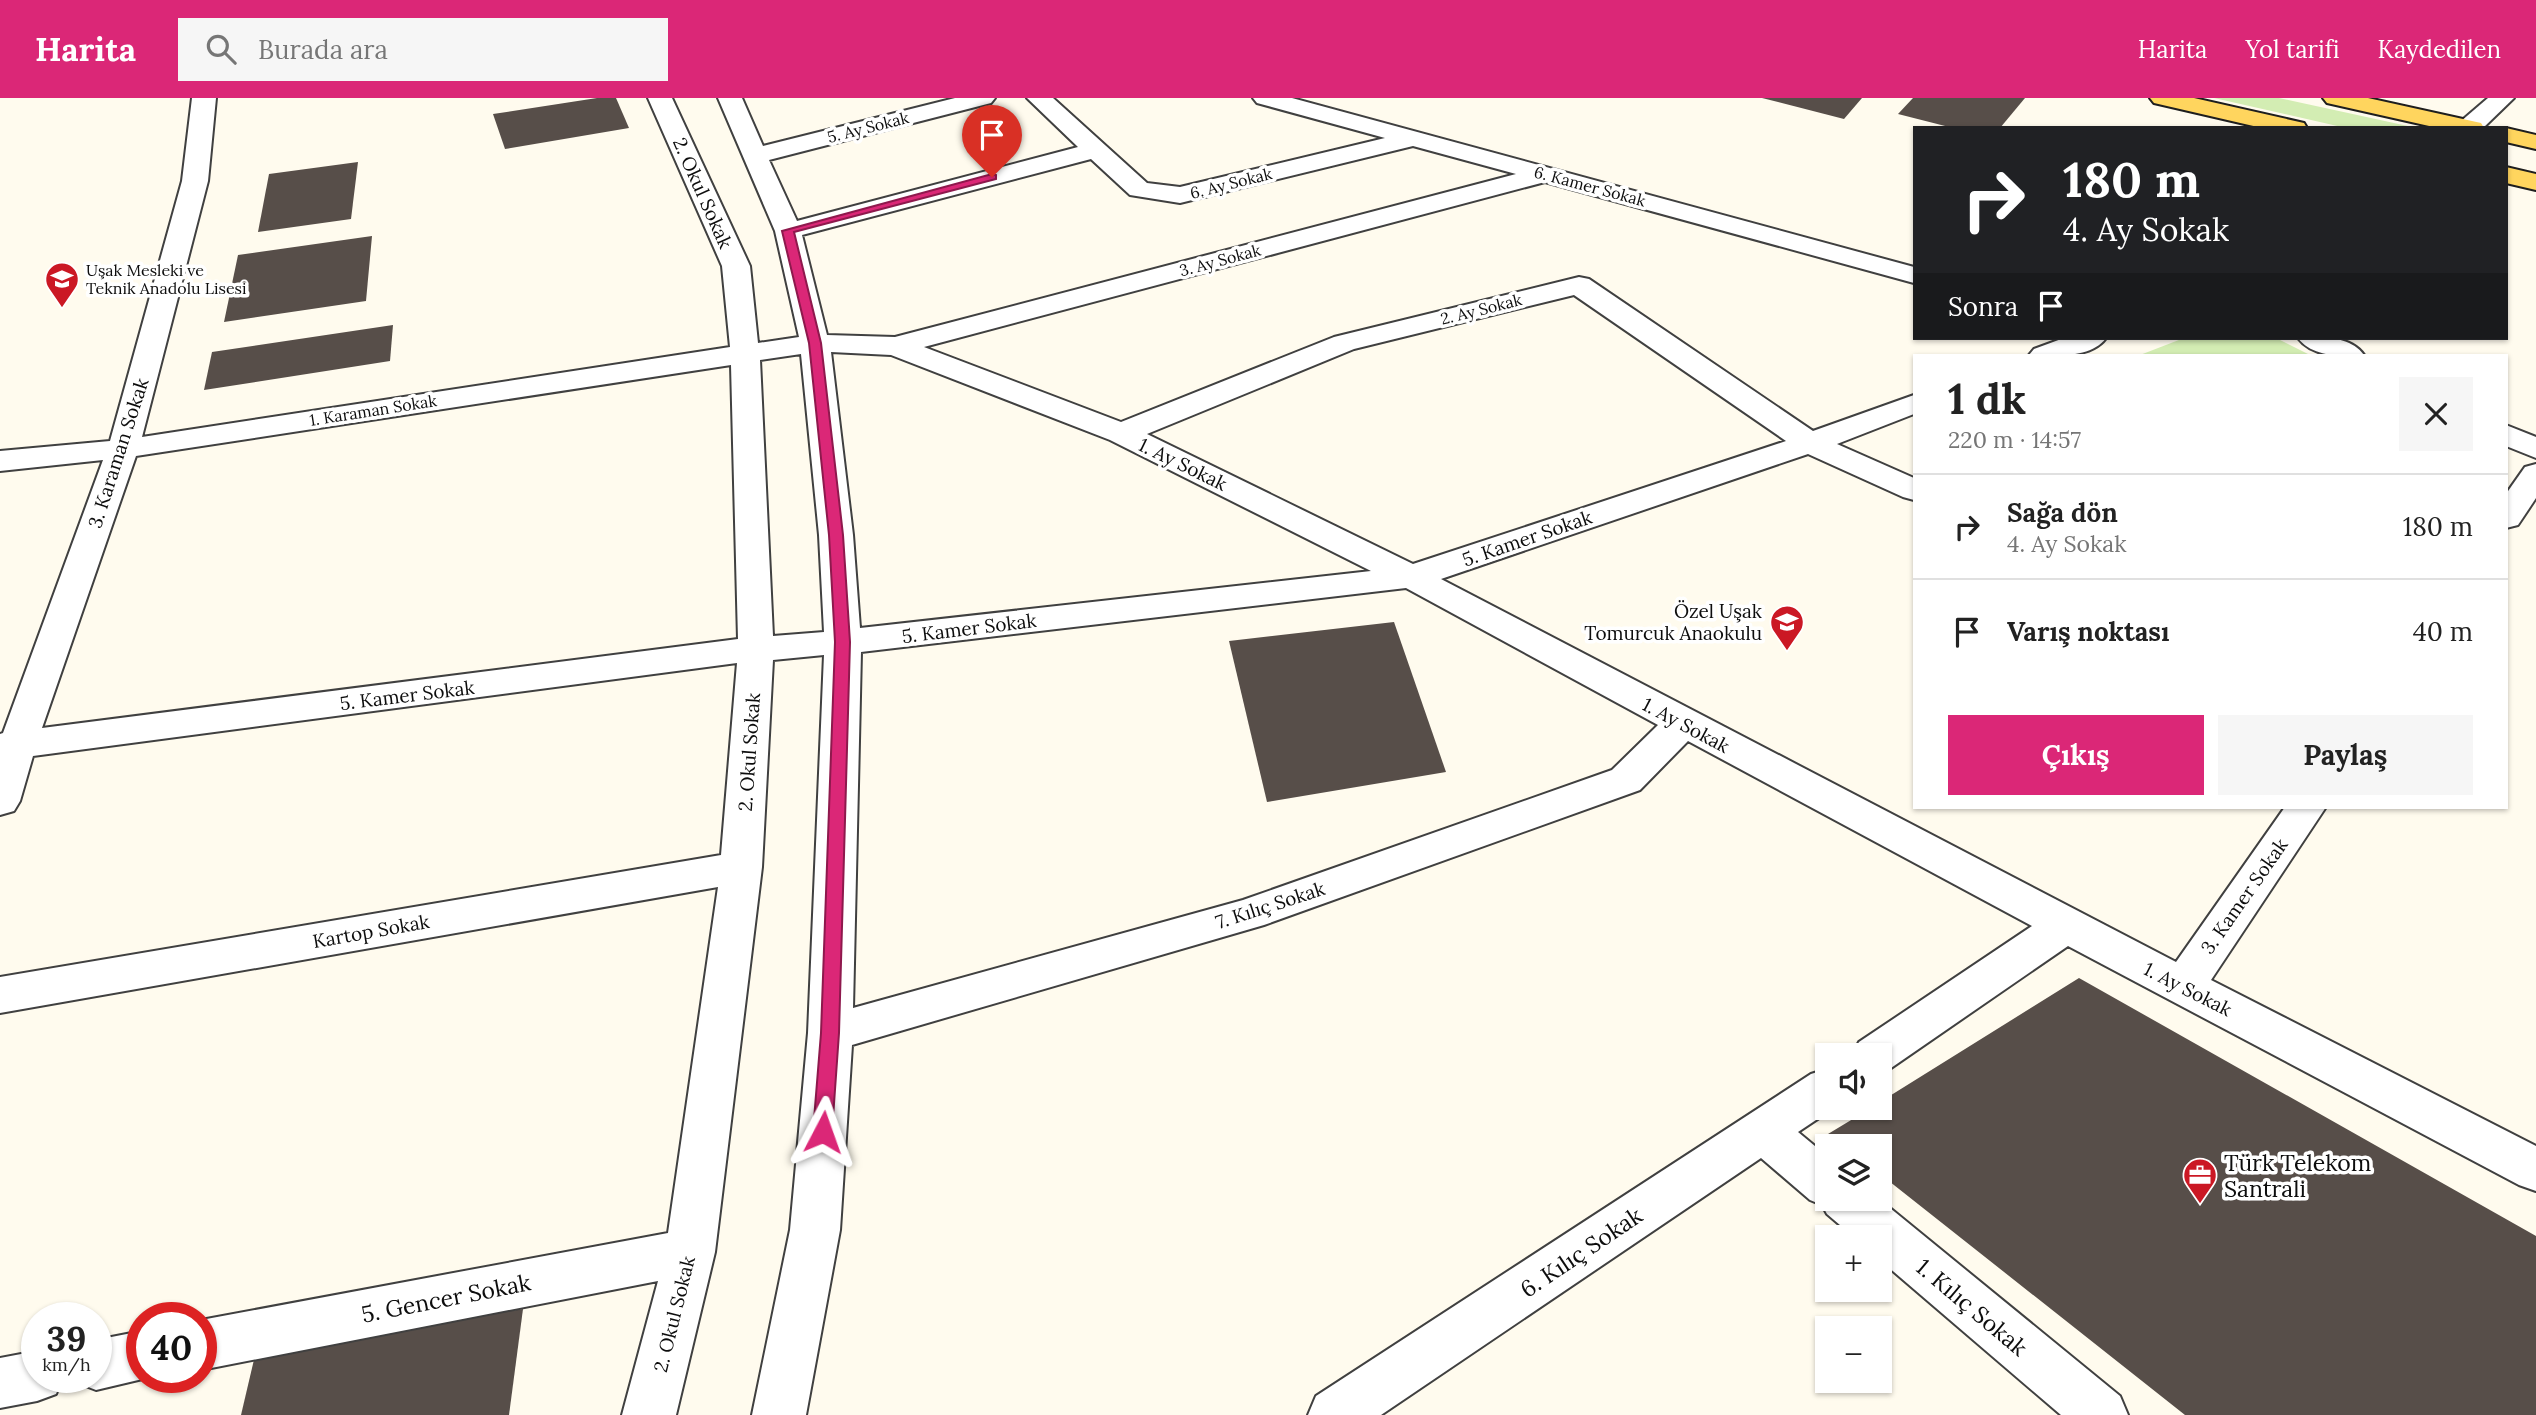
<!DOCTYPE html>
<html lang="tr">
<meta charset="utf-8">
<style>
:root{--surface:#fff;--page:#f6f6f6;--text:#222;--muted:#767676;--line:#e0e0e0;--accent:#db2777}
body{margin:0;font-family:Lora,serif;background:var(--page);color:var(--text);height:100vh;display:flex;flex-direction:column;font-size:26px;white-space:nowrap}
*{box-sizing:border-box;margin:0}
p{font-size:23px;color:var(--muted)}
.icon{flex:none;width:38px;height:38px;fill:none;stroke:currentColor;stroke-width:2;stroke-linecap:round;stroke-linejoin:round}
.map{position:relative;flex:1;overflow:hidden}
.side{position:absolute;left:1913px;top:256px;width:595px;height:455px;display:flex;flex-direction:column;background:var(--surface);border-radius:0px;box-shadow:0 2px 5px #0004}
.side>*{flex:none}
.top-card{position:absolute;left:1913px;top:28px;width:595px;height:214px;border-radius:0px;box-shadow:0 2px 5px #0004;background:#202124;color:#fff;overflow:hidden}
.fabs{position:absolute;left:1815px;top:945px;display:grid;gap:14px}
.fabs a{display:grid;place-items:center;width:77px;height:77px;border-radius:0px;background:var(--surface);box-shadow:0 2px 5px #0004;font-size:35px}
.speed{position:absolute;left:21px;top:1204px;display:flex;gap:14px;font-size:35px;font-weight:700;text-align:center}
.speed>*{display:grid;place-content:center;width:91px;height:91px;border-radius:50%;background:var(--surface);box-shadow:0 2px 5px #0004;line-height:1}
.speed small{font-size:18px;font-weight:400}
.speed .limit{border:10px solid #d22;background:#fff;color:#111}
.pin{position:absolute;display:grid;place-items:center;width:60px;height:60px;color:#fff;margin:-72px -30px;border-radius:50% 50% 50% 0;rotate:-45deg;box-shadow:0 0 7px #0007}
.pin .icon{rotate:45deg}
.me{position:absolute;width:77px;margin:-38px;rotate:4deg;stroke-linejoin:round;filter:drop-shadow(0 0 5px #0008)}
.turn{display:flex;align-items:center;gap:24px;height:147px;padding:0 35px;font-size:32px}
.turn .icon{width:91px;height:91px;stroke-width:2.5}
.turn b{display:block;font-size:49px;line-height:60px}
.then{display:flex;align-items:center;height:66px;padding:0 35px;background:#0003;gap:14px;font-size:26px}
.round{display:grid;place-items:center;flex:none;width:74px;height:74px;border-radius:0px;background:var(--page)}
.summary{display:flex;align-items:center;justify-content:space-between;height:119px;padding:0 35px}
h1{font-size:42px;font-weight:800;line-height:52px}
.button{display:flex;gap:14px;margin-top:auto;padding:14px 35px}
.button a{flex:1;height:80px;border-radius:0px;background:var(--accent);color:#fff;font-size:28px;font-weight:800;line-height:80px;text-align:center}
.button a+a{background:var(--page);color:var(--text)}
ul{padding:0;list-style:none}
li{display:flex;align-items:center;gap:21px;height:105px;padding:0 35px;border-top:2px solid var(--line)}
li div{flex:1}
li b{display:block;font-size:26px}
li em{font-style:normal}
header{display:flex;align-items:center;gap:42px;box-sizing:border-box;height:98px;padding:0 35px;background:var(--accent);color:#fff}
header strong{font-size:33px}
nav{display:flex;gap:38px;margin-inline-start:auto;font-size:24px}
.search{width:490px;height:63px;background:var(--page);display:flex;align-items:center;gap:18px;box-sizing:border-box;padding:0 24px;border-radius:0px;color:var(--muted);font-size:26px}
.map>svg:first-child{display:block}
</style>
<header>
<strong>Harita</strong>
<div class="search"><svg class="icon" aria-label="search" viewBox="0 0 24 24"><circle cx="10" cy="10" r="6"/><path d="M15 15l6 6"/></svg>Burada ara</div>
<nav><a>Harita</a><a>Yol tarifi</a><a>Kaydedilen</a></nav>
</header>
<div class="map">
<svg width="2536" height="1317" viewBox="0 0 2536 1317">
<rect width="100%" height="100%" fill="#fffbee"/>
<g fill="#d3edb3">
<polygon points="2214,0 2279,0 2417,30 2346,30"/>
<polygon points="2184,240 2276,240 2310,257 2140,257"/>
</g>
<g fill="#574e49">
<polygon points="597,0 616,0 629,30 505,51 493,16"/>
<polygon points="1762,0 1862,0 1844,21"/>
<polygon points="1913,0 2025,0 2000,30 1953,30 1898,16"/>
<polygon points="358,64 351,121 258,134 269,76"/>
<polygon points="372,138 366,203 224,224 238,157"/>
<polygon points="393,227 390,263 204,292 212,254"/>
<polygon points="1394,524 1446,674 1267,704 1229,543"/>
<polygon points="2079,880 2536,1138 2536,1317 2185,1317 1880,1076 1880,1048 1844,1048 1828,1036 1871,1010 1880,1010 1880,1004"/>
<polygon points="523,1211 509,1317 241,1317 256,1253"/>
</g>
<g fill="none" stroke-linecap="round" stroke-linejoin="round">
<g stroke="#404040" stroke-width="4">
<g id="minor">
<path d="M 192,0 L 216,0 L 208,83 L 142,339 L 730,249 L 722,168 L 648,0 L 672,0 L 750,168 L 758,245 L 799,239 L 775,133 L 718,0 L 742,0 L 763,48 L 955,0 L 995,0 L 991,5 L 769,62 L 797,123 L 1078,49 L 1027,0 L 1053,0 L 1147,85 L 1180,89 L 1385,40 L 1257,5 L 1253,0 L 1292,0 L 1914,169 L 1914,185 L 1545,84 L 924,249 L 1121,324 L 1334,239 L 1579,179 L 1589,181 L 1813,333 L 1914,297 L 1914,316 L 1837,346 L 1914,380 L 1914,402 L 1903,399 L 1808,356 L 1441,481 L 2176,864 L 2285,709 L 2326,709 L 2211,882 L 2536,1048 L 2536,1093 L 2519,1087 L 2068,848 L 1891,970 L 1880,974 L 1880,957 L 1852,957 L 1859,944 L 2032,828 L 1688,643 L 1640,692 L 1264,827 L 852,947 L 840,1132 L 806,1317 L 752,1317 L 790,1132 L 808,935 L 824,557 L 773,562 L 762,769 L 715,1154 L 676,1317 L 622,1317 L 658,1183 L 201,1272 L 201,1222 L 668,1135 L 718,789 L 0,915 L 0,879 L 721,757 L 737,565 L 33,658 L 20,703 L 14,713 L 0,717 L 0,636 L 3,635 L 103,362 L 0,373 L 0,353 L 110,343 L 182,83 ZM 1413,48 L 1516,76 L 895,239 L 827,237 L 802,137 L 1091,61 L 1130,97 L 1180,105 ZM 1574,197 L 1786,343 L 1413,466 L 1147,336 L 1354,251 ZM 831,254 L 891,257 L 1110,342 L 1371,473 L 860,530 L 853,437 ZM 801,256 L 819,437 L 824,534 L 773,538 L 760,262 ZM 731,267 L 738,541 L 42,630 L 136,358 ZM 1406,490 L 1658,627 L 1612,672 L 1243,802 L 853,910 L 861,554 Z"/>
<polygon points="2488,0 2514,0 2483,30 2457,30 2460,24"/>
<path d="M 2064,240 L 2106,240 C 2091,261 2052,258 2029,257 L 2034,251 Z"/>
<path d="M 2298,240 C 2320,239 2350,237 2364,257 C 2342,258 2313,260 2298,240 Z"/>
<polygon points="2506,327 2536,339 2536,360 2506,348"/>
<polygon points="2536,366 2536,400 2518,427 2506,430 2506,396 2525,369"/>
<polygon points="1827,971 1827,1010 1834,1010 1798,1034 1827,1058 1827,1101 1879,1101 2120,1298 2128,1317 2061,1317 1880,1162 1880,1139 1854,1139 1827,1116 1822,1107 1810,1102 1761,1060 1381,1317 1308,1317 1316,1298 1811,976"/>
<polygon points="142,1233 142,1279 151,1279 96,1292 78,1285 75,1279 96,1279 96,1242"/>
<polygon points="37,1253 37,1279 63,1279 56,1296 37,1303 0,1310 0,1260"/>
</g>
</g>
<g stroke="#1e1e1e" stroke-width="4">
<g id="major">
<polygon points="2150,0 2194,0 2304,25 2307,30 2262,30 2154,5"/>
<polygon points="2323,0 2368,0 2481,25 2484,30 2438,30 2327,5"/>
<polygon points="2506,30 2536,37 2536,51 2506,44"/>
<polygon points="2506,69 2536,76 2536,92 2506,85"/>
</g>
</g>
<use href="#minor" fill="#fff" fill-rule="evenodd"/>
<use href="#major" fill="#ffd55e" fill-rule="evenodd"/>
</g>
<polygon fill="#db2777" stroke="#8e194d" stroke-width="2" points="992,76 996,77 996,81 794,134 821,245 843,437 850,544 839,935 832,1034 830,1039 823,1042 816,1039 813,1034 821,935 835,544 829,437 809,245 782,133"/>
<defs>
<g id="school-pin" transform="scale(1.75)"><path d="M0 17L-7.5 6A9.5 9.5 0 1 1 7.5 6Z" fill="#cb1824" stroke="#fff"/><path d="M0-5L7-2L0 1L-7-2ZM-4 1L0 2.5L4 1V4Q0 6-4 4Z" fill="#fff"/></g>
<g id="office-pin" transform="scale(1.75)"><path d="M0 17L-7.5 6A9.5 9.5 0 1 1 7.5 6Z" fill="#cb1824" stroke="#fff"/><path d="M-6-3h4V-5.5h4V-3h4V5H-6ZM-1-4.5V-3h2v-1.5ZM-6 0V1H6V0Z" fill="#fff"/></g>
</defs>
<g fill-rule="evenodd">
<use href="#school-pin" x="62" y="181"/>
<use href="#school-pin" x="1787" y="524"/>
<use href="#office-pin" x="2200" y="1077"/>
</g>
<g text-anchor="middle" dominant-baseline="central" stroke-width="7" stroke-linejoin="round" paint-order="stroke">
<g font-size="16" fill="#0d0d0d" stroke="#fff">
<text transform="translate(868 29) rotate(-14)">5. Ay Sokak</text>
<text transform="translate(1231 85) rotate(-14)">6. Ay Sokak</text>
<text transform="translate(1590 88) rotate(15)">6. Kamer Sokak</text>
<text transform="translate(1220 162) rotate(-15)">3. Ay Sokak</text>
<text transform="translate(1481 211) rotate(-14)">2. Ay Sokak</text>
<text transform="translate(373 312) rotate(-9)">1. Karaman Sokak</text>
</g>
<g font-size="16" fill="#0d0d0d" stroke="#fff" text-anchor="start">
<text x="86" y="172">Uşak Mesleki ve<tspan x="86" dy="18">Teknik Anadolu Lisesi</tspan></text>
</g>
<g font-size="19" fill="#0d0d0d" stroke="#fff">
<text transform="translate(703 95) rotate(66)">2. Okul Sokak</text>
<text transform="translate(118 355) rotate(-72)">3. Karaman Sokak</text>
<text transform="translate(1183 366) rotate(26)">1. Ay Sokak</text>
<text transform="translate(1527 440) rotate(-19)">5. Kamer Sokak</text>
<text transform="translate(969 530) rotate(-7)">5. Kamer Sokak</text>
<text transform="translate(407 597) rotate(-7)">5. Kamer Sokak</text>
<text transform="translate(1686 627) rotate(28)">1. Ay Sokak</text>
<text transform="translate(749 654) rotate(-86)">2. Okul Sokak</text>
<text transform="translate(2244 798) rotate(-55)">3. Kamer Sokak</text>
<text transform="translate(1270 807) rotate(-18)">7. Kılıç Sokak</text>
<text transform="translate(371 833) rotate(-10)">Kartop Sokak</text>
<text transform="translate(2188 891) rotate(27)">1. Ay Sokak</text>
<text transform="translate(674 1216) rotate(-76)">2. Okul Sokak</text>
</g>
<g font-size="19" fill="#0d0d0d" stroke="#fff" text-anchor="end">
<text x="1762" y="513">Özel Uşak<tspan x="1762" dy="22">Tomurcuk Anaokulu</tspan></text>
</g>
<g font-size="23" fill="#0d0d0d" stroke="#fff" text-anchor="start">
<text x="2224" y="1064">Türk Telekom<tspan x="2224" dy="26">Santrali</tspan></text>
</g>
<g font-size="23" fill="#0d0d0d" stroke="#fff">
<text transform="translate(1581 1154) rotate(-34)">6. Kılıç Sokak</text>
<text transform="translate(446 1200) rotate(-11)">5. Gencer Sokak</text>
<text transform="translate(1972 1209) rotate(40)">1. Kılıç Sokak</text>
</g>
</g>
</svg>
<div class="fabs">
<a><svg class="icon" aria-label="sound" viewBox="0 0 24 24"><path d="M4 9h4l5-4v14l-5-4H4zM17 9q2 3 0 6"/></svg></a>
<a><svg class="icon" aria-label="layers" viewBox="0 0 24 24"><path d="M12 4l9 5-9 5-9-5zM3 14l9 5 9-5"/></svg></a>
<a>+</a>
<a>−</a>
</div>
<div class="speed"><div>39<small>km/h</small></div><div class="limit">40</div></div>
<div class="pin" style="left:992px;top:79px;background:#d93025"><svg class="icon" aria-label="arrive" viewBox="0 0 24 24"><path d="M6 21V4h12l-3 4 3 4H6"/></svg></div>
<svg class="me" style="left:823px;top:1034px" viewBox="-20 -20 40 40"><path d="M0-17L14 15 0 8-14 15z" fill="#db2777" stroke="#fff" stroke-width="4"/></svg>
<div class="top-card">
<div class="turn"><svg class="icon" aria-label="right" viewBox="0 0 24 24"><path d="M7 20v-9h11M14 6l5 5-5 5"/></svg><div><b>180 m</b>4. Ay Sokak</div></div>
<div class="then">Sonra<svg class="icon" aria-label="arrive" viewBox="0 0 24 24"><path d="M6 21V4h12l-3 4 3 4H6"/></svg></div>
</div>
<section class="side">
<div class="summary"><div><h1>1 dk</h1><p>220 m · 14:57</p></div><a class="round"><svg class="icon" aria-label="close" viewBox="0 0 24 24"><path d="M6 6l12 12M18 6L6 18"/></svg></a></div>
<ul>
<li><svg class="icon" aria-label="right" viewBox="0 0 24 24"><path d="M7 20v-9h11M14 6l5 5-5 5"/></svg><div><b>Sağa dön</b><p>4. Ay Sokak</p></div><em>180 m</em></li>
<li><svg class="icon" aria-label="arrive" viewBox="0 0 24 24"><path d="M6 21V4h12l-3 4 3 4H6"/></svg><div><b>Varış noktası</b></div><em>40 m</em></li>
</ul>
<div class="button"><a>Çıkış</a><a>Paylaş</a></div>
</section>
</div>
